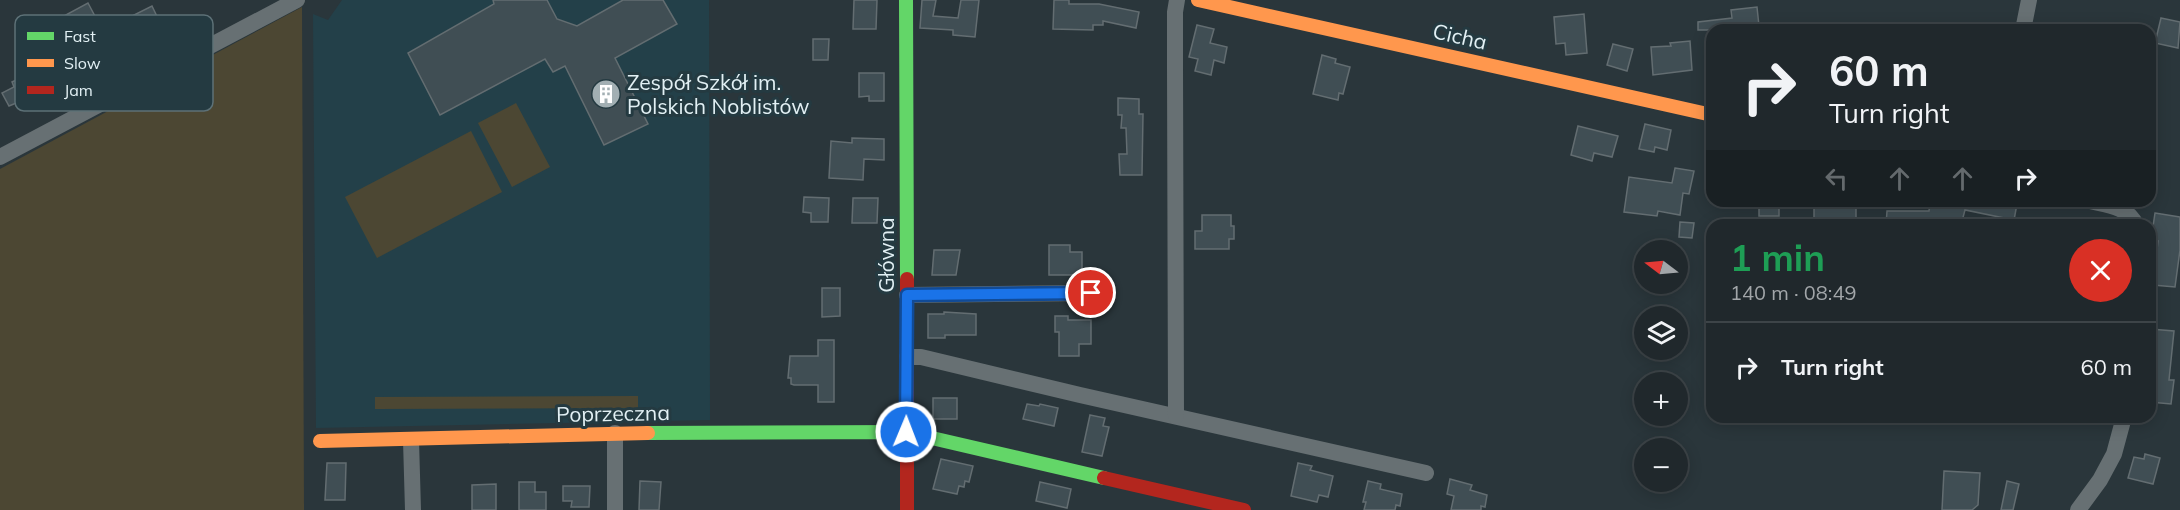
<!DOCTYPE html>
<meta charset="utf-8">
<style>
:root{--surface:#20282c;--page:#283034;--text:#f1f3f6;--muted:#a2a6a9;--line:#3d4448}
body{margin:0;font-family:Mulish,sans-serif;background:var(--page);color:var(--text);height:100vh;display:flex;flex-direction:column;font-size:22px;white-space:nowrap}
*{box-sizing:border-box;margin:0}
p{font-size:20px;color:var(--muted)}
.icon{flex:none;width:33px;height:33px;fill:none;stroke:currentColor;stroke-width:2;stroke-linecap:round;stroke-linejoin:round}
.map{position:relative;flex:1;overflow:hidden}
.panel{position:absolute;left:1706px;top:219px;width:450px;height:204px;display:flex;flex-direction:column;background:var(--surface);border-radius:18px;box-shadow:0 3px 15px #0003,0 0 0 2px var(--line)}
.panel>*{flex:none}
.hud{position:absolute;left:1706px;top:24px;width:450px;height:183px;border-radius:18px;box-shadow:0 3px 15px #0003,0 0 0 2px var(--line);background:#20282c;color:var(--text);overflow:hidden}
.needle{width:39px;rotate:286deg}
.controls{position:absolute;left:1634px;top:240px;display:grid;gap:12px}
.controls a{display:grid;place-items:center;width:54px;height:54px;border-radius:50%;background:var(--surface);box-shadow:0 3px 15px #0003,0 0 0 2px var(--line);font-size:30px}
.pin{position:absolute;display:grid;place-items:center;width:51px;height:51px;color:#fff;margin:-26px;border:3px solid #fff;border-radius:50%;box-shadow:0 2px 6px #0007}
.me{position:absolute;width:66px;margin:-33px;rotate:1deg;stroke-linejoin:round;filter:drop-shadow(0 0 4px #0008)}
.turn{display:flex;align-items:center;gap:21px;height:126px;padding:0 24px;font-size:27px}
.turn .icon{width:78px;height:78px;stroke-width:2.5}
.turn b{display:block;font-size:42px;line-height:51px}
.lanes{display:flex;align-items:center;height:57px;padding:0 24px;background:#0003;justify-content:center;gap:30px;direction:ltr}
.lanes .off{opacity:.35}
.round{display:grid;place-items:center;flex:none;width:63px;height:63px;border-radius:32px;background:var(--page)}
.summary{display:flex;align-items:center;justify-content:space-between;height:102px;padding:0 24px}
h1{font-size:36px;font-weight:700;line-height:45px;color:#1e9e55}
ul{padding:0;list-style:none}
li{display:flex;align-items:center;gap:18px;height:90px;padding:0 24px;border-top:2px solid var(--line)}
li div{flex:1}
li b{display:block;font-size:22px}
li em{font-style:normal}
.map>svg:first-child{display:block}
</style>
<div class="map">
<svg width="2180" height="510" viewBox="0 0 2180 510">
<rect width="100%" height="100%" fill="#2a363b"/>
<polygon fill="#234049" points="342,0 709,0 710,420 316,428 313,14 328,20"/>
<g fill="#4c4733">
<polygon points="302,7 304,510 0,510 0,169"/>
<polygon points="516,103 550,167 512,187 478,123"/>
<polygon points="471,131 502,192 377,258 345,197"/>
<polygon points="638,396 638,408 375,409 375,397"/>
</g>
<g fill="#404e54" stroke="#636d71" stroke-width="1.5">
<polygon points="493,0 547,0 557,19 577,26 623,0 663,0 677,24 615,58 648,124 604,145 565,66 553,72 545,59 440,115 408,53 494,4"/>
<polygon points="854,0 877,0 876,29 853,29"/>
<polygon points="922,0 936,0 933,16 958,18 961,0 979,0 975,37 953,35 953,30 920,28"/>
<polygon points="1054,0 1069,0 1069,4 1099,4 1139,12 1136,28 1103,21 1103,25 1093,25 1093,30 1053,29"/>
<polygon points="88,3 114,52 88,66 62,17"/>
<polygon points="152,6 162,27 135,39 126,22 132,20 130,17"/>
<polygon points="1757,7 1759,26 1730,30 1698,30 1698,22 1732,18 1731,10"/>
<polygon points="1584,14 1587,53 1566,55 1565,43 1556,44 1554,17"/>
<polygon points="2161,18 2180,22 2178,48 2155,43"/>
<polygon points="1197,25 1214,29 1210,43 1227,47 1224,63 1214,60 1211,75 1195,71 1198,59 1189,57"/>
<polygon points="813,39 829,39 828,60 813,60"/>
<polygon points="1690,41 1692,70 1653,75 1651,47 1671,46 1670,43"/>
<polygon points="1613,44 1633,49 1627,71 1607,65"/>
<polygon points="1322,55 1336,59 1335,63 1350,67 1343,94 1339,93 1338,100 1313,94"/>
<polygon points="32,73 43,97 23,106 21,101 9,106 2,93 14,87 12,82"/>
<polygon points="859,73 884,73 884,101 869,101 869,96 859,97"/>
<polygon points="1118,98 1139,99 1139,114 1143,114 1142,175 1120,175 1119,154 1127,154 1126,128 1121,128 1122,115 1118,115"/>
<polygon points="1645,124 1671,130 1667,150 1655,147 1654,152 1639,149"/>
<polygon points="1578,126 1618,136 1612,157 1594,153 1592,161 1571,155"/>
<polygon points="852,138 884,139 884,160 864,159 863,180 829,178 831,141 852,143"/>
<polygon points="1675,168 1694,171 1689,194 1683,193 1680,215 1658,211 1657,216 1624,212 1629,177 1672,183"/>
<polygon points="804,197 829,198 828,222 811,222 811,213 803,212"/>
<polygon points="853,198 878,198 877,223 852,223"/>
<rect x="1759" y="201" width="20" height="15"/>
<polygon points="1816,201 1856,203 1856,224 1814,225 1814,203 1816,203"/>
<polygon points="1949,201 2001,201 2017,204 2014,220 1965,210 1961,225 1937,221 1937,223 1932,223 1931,225 1886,225 1887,211 1929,211 1930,202 1949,203"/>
<polygon points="2155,213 2180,217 2180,250 2175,287 2153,285 2158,241 2151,240"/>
<polygon points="1202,215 1231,215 1231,226 1234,226 1234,239 1229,239 1229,249 1195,249 1195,231 1202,231"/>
<polygon points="1680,222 1694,223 1692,238 1679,237"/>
<polygon points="1049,245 1070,245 1070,252 1082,252 1082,275 1049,275"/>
<polygon points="934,250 960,250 956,275 932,275"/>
<polygon points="822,288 840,288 840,316 822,317"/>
<polygon points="944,312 976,314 976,335 945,335 945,338 928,338 928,314 944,314"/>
<polygon points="1055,316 1068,316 1068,320 1091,320 1091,344 1079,344 1079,356 1059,356 1059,332 1055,332"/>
<polygon points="2150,329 2174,331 2169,380 2174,380 2171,404 2150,402 2151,341 2150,341"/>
<polygon points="818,340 834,340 834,402 818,402 818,385 794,385 791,384 791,378 788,378 790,356 818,356"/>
<rect x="933" y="398" width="24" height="21"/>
<polygon points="1027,404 1039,406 1040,404 1058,408 1054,426 1023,419"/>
<polygon points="1090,415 1105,418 1103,426 1109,427 1102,456 1082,452"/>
<polygon points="2145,454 2160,458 2153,484 2128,478 2134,457 2144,459"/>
<polygon points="941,459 973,466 969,482 965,481 964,487 959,486 957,494 933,489"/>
<polygon points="327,463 346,463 345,500 325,500"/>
<polygon points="1298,463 1312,466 1310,470 1333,476 1328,497 1319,495 1317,502 1291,496"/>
<polygon points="1944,471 1980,473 1978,505 1972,510 1942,510"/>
<polygon points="1450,479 1472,485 1470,490 1487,495 1485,507 1481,506 1481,510 1451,510 1454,496 1447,494"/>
<polygon points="640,481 661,482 659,510 639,510"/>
<polygon points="1368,481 1381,484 1380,489 1402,494 1400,506 1396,505 1395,510 1364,510 1366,502 1363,502"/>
<polygon points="2007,481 2019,484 2013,510 2001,510"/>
<polygon points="519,482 535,482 535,492 546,492 546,510 519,510"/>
<polygon points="1040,482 1071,489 1067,508 1036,501"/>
<polygon points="496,484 496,510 472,510 472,485"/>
<polygon points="563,486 590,486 589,507 571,507 572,501 563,501"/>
</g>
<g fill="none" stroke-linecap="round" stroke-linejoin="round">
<g stroke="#677073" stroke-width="16">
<polyline points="2023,30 2029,0"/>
<polyline points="0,157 297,0"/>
<path d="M 2090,201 C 2107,205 2129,207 2136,225"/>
<polyline points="907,295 1091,293"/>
<polyline points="907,357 921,357 1080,395 1426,473"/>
<polyline points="1176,416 1175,68 1175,12 1177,0"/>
<polyline points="615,433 615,510"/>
<polyline points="411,440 413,510"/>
<polyline points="2078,510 2100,480 2114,454 2124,417"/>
</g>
<g stroke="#63d668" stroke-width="14">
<polyline points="906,0 907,279"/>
<polyline points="648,433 906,432 1104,478"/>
</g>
<g stroke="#ff974d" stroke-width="14">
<polyline points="1198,0 1712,115"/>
<polyline points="320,441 648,433"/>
</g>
<g stroke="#b3261e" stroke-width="14">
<polyline points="907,279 907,510"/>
<polyline points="1104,478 1244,510"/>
</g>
</g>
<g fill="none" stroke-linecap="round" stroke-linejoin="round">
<g stroke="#114b97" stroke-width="15">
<polyline id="route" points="906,432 907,295 1091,293"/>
</g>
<use href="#route" stroke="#1a73e8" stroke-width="10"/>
</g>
<defs>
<g id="building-disc" transform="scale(1.5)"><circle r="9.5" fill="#a2afb3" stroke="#243a41"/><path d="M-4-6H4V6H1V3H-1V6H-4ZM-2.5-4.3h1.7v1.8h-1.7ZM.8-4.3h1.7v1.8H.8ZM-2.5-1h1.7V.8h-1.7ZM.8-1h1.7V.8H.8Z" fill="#fff"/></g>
</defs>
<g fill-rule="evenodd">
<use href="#building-disc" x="606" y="94"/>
</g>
<g text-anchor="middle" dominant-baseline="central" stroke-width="6" stroke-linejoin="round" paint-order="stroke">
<g font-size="21" fill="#e2f0f4" stroke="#243a41">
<text transform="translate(1460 36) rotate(13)">Cicha</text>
<text transform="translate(886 255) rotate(-90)">Główna</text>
<text transform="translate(613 413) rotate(-1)">Poprzeczna</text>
</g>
<g font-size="21" fill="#e2f0f4" stroke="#243a41" text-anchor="start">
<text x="627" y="82">Zespół Szkół im.<tspan x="627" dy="24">Polskich Noblistów</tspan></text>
</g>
</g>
<rect x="15" y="15" width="198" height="96" rx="9" fill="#243a41" stroke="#5d7177" stroke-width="1.5"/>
<rect x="27" y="32" width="27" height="8" fill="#63d668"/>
<rect x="27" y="59" width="27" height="8" fill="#ff974d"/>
<rect x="27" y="86" width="27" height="8" fill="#b3261e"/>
<g font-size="16" fill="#e2f0f4">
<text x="64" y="42">Fast</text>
<text x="64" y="69">Slow</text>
<text x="64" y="96">Jam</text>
</g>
</svg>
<div class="controls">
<a><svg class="needle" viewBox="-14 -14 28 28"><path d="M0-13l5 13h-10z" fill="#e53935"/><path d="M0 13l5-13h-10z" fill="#a2a6a9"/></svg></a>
<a><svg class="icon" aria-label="layers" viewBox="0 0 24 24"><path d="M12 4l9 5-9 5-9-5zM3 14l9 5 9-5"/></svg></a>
<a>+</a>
<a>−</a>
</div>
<div class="pin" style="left:1091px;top:293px;background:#d93025"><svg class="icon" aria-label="arrive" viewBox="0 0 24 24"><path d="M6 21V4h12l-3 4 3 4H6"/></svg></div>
<svg class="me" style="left:906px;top:432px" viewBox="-20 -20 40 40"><circle r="17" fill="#1a73e8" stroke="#fff" stroke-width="3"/><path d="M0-11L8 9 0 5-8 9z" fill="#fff"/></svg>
<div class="hud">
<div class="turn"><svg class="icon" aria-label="right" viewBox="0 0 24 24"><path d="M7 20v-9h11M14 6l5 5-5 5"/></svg><div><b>60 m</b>Turn right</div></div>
<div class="lanes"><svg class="icon off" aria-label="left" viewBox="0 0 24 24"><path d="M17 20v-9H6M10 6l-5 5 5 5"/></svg><svg class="icon off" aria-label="ahead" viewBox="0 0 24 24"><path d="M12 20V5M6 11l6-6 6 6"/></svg><svg class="icon off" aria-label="ahead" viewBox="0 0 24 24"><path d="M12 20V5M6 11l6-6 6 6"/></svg><svg class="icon" aria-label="right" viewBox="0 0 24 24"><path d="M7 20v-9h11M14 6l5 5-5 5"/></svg></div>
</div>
<section class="panel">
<div class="summary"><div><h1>1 min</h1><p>140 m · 08:49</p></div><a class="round" style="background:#d93025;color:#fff"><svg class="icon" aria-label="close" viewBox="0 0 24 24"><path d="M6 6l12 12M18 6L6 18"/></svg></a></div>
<ul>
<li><svg class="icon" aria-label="right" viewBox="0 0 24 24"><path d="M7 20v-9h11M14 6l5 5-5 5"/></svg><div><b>Turn right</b></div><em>60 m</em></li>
</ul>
</section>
</div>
